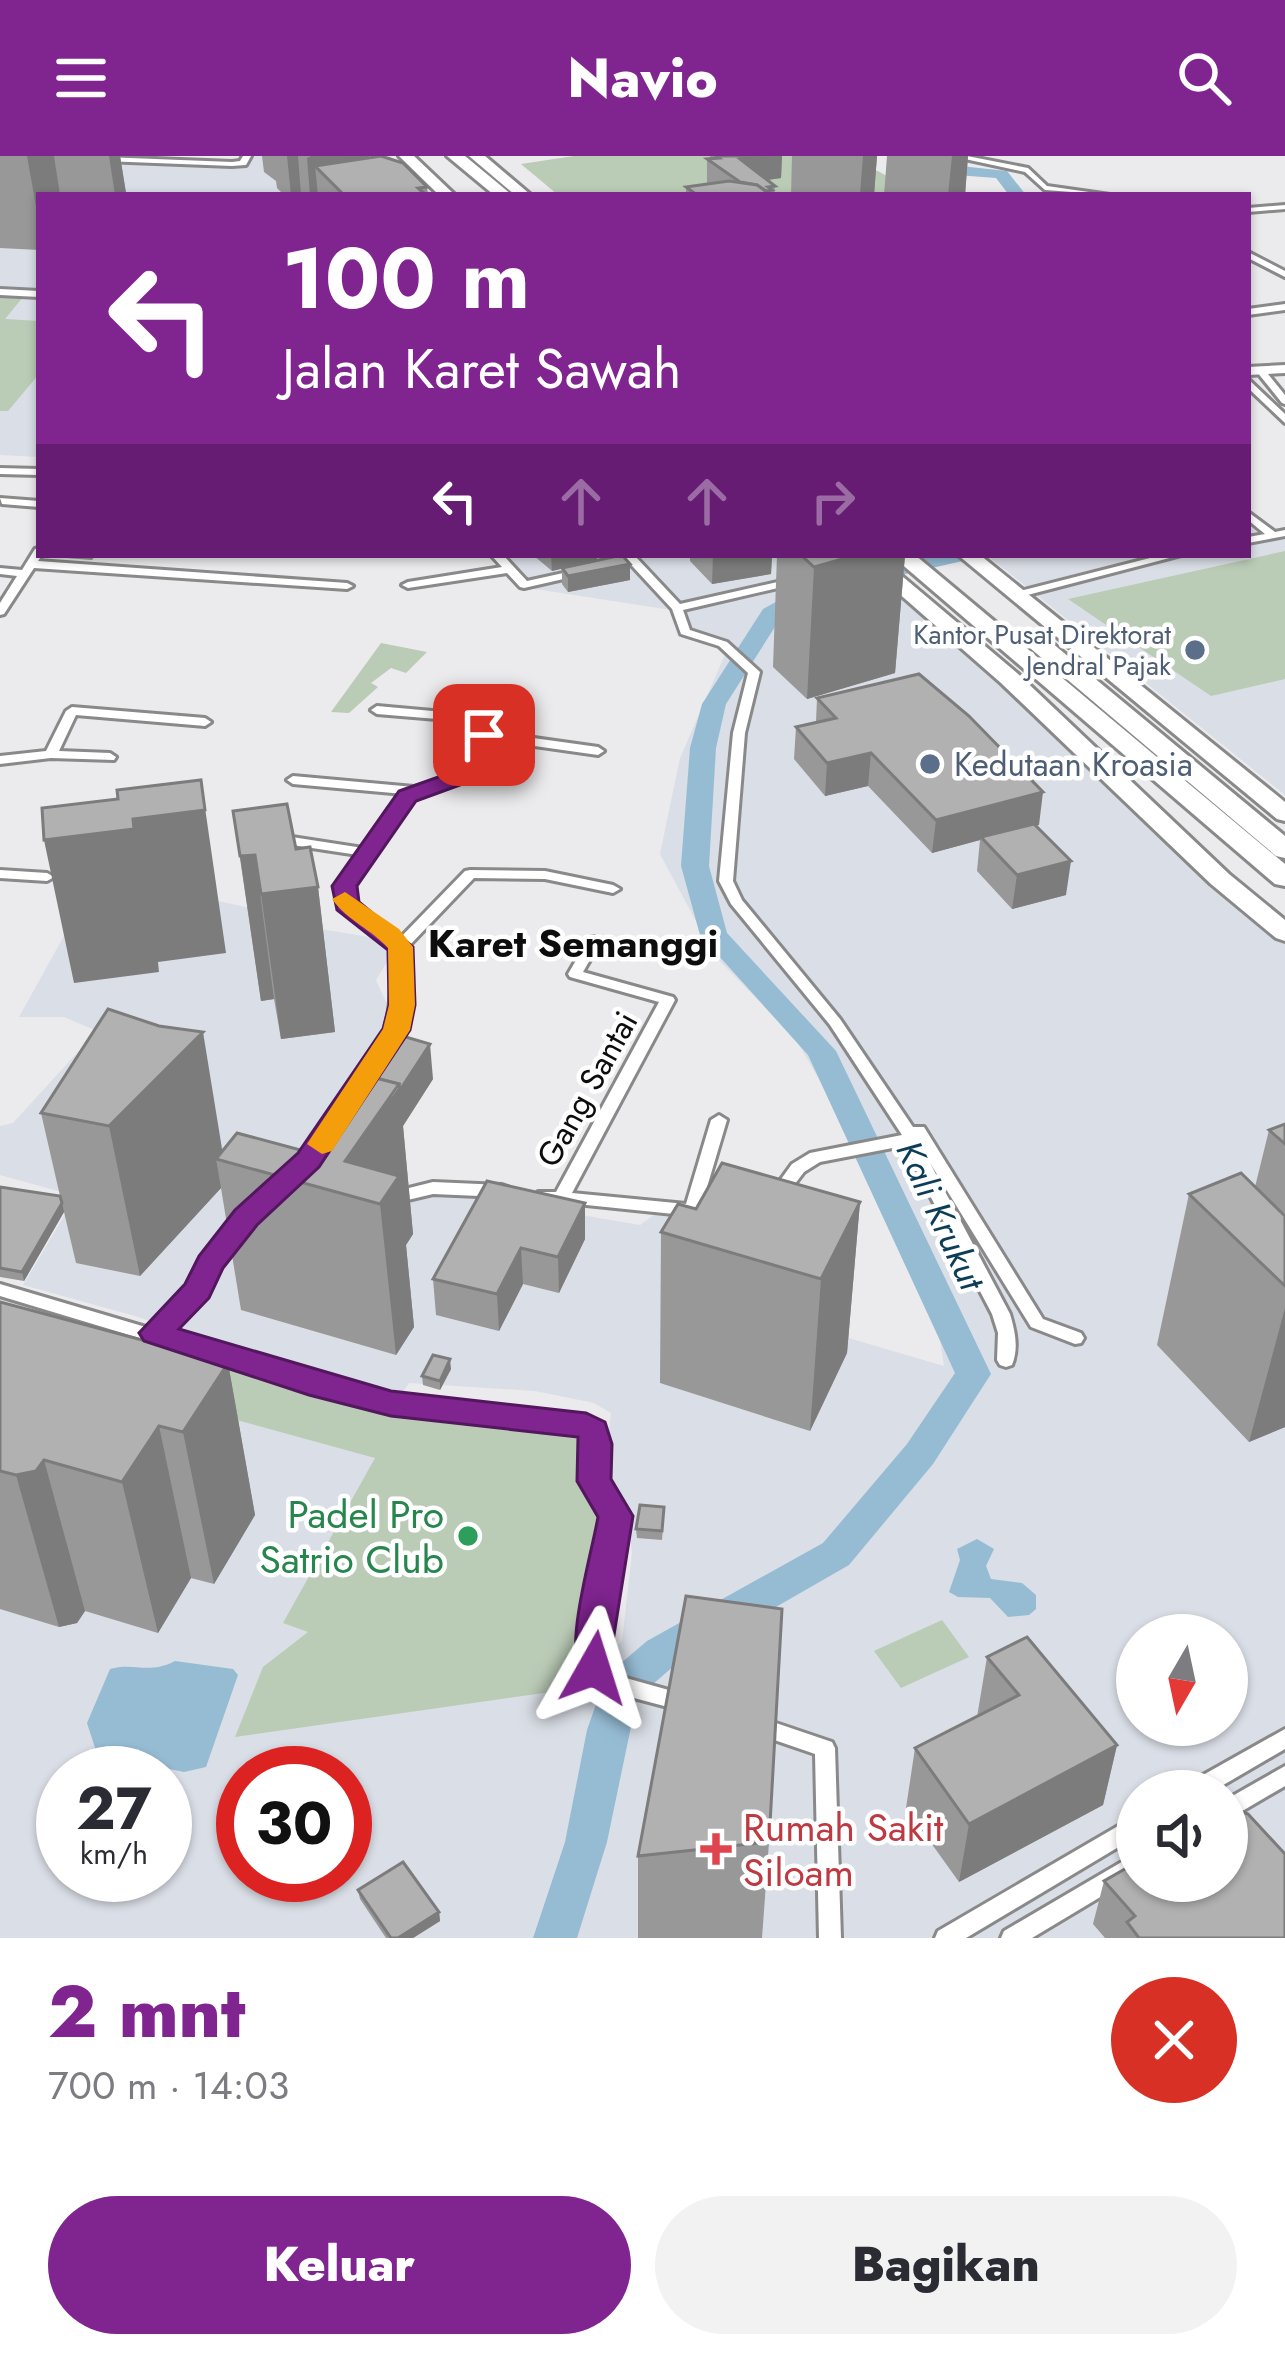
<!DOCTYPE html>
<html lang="id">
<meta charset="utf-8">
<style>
:root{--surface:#fff;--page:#f2f2f3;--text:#2b2b33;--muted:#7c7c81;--accent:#802490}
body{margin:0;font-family:Jost,sans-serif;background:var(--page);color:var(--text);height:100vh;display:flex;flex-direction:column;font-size:45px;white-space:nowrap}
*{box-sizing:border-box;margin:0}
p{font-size:39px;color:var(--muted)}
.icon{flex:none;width:66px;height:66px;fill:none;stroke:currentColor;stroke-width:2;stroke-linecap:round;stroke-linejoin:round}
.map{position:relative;height:1782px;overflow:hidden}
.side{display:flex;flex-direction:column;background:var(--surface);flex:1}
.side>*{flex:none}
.top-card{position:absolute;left:36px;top:36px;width:1215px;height:366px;border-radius:0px;box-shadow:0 3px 9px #0004;background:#802490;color:#fff;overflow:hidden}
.needle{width:78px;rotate:189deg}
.controls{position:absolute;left:1116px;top:1458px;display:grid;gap:24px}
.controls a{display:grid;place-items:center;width:132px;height:132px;border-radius:50%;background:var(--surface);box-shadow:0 3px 9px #0004;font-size:60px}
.speed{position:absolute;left:36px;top:1590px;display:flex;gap:24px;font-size:60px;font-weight:700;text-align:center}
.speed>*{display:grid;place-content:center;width:156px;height:156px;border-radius:50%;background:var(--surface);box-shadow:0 3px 9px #0004;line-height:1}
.speed small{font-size:30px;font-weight:400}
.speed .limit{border:18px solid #d22;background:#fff;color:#111}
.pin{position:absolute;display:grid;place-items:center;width:102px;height:102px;color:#fff;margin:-51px;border-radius:24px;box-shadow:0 6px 18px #0006}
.me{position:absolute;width:132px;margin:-66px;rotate:6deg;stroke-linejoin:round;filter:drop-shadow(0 0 9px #0008)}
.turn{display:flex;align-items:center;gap:42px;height:252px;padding:0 48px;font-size:54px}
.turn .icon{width:156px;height:156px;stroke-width:2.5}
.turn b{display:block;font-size:84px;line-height:102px}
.lanes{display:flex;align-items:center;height:114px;padding:0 48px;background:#0003;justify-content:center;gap:60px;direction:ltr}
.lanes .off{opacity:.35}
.round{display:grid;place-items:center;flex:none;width:126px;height:126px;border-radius:63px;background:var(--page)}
.head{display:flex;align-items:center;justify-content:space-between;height:204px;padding:0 48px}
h1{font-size:72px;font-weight:800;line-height:90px;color:var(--accent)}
.cta{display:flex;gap:24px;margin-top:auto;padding:24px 48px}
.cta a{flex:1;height:138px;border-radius:72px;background:var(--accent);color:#fff;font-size:48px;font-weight:800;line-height:138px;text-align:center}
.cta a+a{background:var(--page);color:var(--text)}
header{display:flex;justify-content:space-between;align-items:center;height:156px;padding:0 48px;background:var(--accent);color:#fff;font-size:54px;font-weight:800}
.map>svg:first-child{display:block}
</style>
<header><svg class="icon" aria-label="menu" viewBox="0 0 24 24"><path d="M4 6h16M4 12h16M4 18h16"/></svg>Navio<svg class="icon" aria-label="search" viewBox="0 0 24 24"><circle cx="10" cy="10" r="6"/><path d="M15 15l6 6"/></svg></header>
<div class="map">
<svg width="1285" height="1782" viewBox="0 0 1285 1782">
<rect width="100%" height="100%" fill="#ebebed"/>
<g fill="#dadee6" fill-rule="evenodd">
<polygon points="0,0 248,8 240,0 390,0 433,39 39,39 39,301 0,299"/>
<polygon points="1248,357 1274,377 1285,375 1285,639 987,399 1248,399"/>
<path d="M 508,399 L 865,399 L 1285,777 L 1285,1782 L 0,1782 L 0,1139 L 281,1222 L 324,1239 L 587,1281 L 587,1326 L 594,1350 L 606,1357 L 573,1531 L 622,1485 L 632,1397 L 627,1353 L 604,1313 L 611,1257 L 594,1247 L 535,1235 L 409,1227 L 395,1248 L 135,1160 L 23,1129 L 76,1040 L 0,1019 L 0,970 L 13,967 L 97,875 L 64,861 L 19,861 L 65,778 L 190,739 L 301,763 L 309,771 L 375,782 L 387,792 L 387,806 L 376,824 L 390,855 L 383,899 L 318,1014 L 640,1069 L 670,1047 L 804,1169 L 944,1210 L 929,1112 L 795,882 L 714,799 L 660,698 L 680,602 L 727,494 L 680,476 L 671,454 L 535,433 ZM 1137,1479 L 1227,1479 L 1227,1569 L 1137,1569 ZM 63,1617 L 165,1617 L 165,1719 L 63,1719 ZM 243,1617 L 345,1617 L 345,1719 L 243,1719 ZM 1137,1635 L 1227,1635 L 1227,1725 L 1137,1725 Z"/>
</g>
<g fill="#bacbb6">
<polygon points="574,0 819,0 878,15 919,39 558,39 521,8"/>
<polygon points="0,140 23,141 5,163 39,165 39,218 8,255 0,255"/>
<polygon points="1285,395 1285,523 1211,540 1068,443"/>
<polygon points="381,487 427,496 406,517 391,512 371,527 378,531 349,557 331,556"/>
<polygon points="102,1166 324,1239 393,1254 583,1272 587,1326 594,1350 606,1357 602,1402 572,1533 235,1581 263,1511 308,1476 283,1467 375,1302 66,1217"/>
<polygon points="942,1464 969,1501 901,1532 874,1495"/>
</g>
<g fill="#96bcd4">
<polygon points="977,1383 994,1393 986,1410 991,1423 1022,1427 1036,1439 1036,1453 1029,1459 1008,1461 990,1442 958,1441 949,1436 960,1404 957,1393"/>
<path d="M 175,1505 L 233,1513 L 238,1519 L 206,1611 L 184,1616 L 97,1598 L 87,1567 L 110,1513 C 134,1506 148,1519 175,1505 Z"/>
</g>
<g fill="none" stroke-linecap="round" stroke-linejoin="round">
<g fill="#96bcd4" fill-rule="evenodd">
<polygon points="917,0 934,0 932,7 1007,15 1026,39 1009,39 996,22 929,17 911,7"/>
<polygon points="929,399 970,399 967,404 888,422 877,415"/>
<polygon points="807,429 818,436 780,463 726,548 716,592 709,710 727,777 836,895 991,1218 933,1308 849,1409 675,1509 637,1542 607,1686 577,1782 533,1782 565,1686 587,1574 606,1520 647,1485 823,1387 907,1288 955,1217 808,899 700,779 681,710 690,592 702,548 763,453"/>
</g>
<g stroke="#89898a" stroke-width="6">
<g id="minor">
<polygon points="243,0 251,0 246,9 232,10 104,5 100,3 104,1 232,6 240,5"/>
<polygon points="951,0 967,0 1028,12 1047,30 1110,39 1045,34 1025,16"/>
<polygon points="1285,49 1285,53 1248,56 1248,52"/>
<polygon points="1248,96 1285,115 1285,121 1248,102"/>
<polygon points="0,133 39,135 39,141 0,139"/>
<polygon points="1285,148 1285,154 1248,159 1248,153"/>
<polygon points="1257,212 1263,212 1285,239 1285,248 1282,247 1257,216"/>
<polygon points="1248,223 1285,258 1285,267 1248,232"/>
<polygon points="0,312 39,313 39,319 0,318"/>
<polygon points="0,342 39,345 39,351 2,348"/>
<polygon points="1248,356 1275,376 1285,374 1285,380 1248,387 1248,381 1265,378 1248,364"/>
<polygon points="39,392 39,399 42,399 38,405 347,427 353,430 347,433 34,412 4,458 0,459 0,447 17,420 0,418 0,412 22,414 35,393"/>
<polygon points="491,399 503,399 527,425 577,414 583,417 581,419 524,432 520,431 507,417 408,432 402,429 408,426 502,411"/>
<path d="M 622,399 L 634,399 L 680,448 L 791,423 L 797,426 L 791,429 L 683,454 L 690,474 L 727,486 L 760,516 L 745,577 L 733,725 L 742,744 L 840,863 L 913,971 L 924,971 L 1043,1163 L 1081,1177 L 1084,1182 L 1081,1187 L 1075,1188 L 1031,1171 L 930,1007 L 1010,1158 C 1015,1175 1019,1192 1012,1209 L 1006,1211 L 1000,1209 L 997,1204 L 998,1177 L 992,1158 L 915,1011 L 908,989 L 820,1006 L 804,1016 L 785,1041 L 773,1041 L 771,1037 L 792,1008 L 810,997 L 902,979 L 830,869 L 731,748 L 719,725 L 733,577 L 748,517 L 719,490 L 681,478 L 672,453 Z"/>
<polygon points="1162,399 1181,399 1016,442 1010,439 1012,437"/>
<path d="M 498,532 L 504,536 L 499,564 L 491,576 L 598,591 L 604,595 L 598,599 L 486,583 L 457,627 L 419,638 L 399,657 L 352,730 L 353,748 L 399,783 L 465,715 L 470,714 L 545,715 L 613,729 L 620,733 L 613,737 L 545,723 L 474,722 L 407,792 L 405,855 L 399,879 L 390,895 L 380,895 L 377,892 C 394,860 390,828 393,792 L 339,749 L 338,730 L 358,699 L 279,687 L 272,683 L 279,679 L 363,692 L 389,652 L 404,638 L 293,628 L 287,624 L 293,620 L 414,631 L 447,621 L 485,567 L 377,558 L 371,554 L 377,550 L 488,560 L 492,536 Z"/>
<polygon points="72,551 205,562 211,566 205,570 76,559 59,595 110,597 116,601 114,604 51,602 0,608 0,600 46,595 66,555"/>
<polygon points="0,714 47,717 54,721 47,725 0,722"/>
<polygon points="594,781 601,785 583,816 673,841 675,844 572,1037 686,1048 711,964 719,959 727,964 699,1058 693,1060 538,1044 536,1040 538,1036 556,1036 659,846 570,821 568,818 589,782"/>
<polygon points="433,1026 502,1029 508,1031 510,1035 508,1039 502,1041 433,1038 395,1047 389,1045 387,1041 389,1037"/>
<path d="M 241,1061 L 247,1063 L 249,1067 L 217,1109 L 204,1138 L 166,1177 L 335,1227 L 391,1240 L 592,1264 L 602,1275 L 606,1326 L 625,1360 C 618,1407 594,1471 608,1517 L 690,1540 L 693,1546 L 690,1552 L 683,1555 L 600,1533 L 593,1530 L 585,1509 L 586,1468 L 606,1361 L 588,1326 L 584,1278 L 581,1275 L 391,1254 L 335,1241 L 0,1140 L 0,1128 L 149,1172 L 191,1131 L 204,1103 L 235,1063 Z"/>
<polygon points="758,1561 832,1586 835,1592 841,1782 819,1782 815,1598 751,1576 748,1570 751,1564"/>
<polygon points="1285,1573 1285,1593 1213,1635 1184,1635 1187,1628"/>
<polygon points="1285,1610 1285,1630 1227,1664 1227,1643"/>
<polygon points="1137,1659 1137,1680 966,1782 935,1782 938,1775"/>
<polygon points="1137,1697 1137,1719 1032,1782 1001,1782 1004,1775"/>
</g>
</g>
<g stroke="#89898a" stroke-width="6">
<polygon id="tertiary" points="1285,209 1285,217 1248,219 1248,211"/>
</g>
<g stroke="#89898a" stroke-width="6">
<g id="trunk">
<polygon points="399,0 414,0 455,39 439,39"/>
<polygon points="469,0 485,0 531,39 515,39"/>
<polygon points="855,399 877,399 1017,517 1229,718 1285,764 1285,785 1276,782 1211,728 1001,527"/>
<polygon points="958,399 980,399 1285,646 1285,665 1277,663"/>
</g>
</g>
<g stroke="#89898a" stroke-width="6">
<g id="motorway">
<polygon points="447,0 465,0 512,39 494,39"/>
<polygon points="891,399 915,399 1285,708 1285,730 1275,728"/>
<polygon points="1038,480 1046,482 1285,680 1285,702 1276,700 1030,492 1030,482"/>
</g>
</g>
<use href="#minor" fill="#fff" fill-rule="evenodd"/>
<use href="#tertiary" fill="#fff" fill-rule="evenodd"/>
<use href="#trunk" fill="#fff" fill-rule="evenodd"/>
<use href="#motorway" fill="#fff" fill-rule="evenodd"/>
</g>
<g fill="#999898">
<polygon points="0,0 120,0 126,37 124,39 39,39 39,94 0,92"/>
<polygon points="262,0 369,0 369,2 427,31 428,39 284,39 277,32 276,25 264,16"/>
<polygon points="710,0 782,0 781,22 767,24 775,30 774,39 686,39 686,31 707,28 707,3 710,3"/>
<polygon points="792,0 877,0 874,39 791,39"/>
<polygon points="887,0 968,0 965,39 884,39"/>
<polygon points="52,399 96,399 92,404 52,401"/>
<polygon points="533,399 597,399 597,404 552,415"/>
<polygon points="690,399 772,399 771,418 712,428 690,405"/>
<polygon points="777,399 905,399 895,517 807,543 773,511"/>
<polygon points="630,408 630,424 568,436 562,428 562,412"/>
<polygon points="817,542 1039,669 1036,669 1066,739 1012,753 977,715 980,684 932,697 868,630 825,640 794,603 796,571 816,566"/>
<polygon points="233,655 296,693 318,731 335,876 281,883 274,843 261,845"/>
<polygon points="108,853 222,995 304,995 317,976 317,972 433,923 403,970 413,1078 406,1089 414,1171 396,1199 241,1154 221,1032 140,1120 76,1107 64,1056 24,1125 0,1121 0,1031 60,1040 41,957"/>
<polygon points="1285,968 1285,1271 1249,1286 1157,1189 1189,1038 1255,1031 1269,974"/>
<polygon points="860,1046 847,1197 810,1275 660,1227 661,1076 696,1053"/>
<polygon points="585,1047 585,1083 559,1137 523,1128 499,1175 436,1159 433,1123"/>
<polygon points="0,1146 228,1207 255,1359 214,1428 191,1422 158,1477 85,1455 77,1467 59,1471 0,1453"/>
<polygon points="451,1213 440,1234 423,1229 422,1220"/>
<polygon points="664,1360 662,1384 637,1382 636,1373"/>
<polygon points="987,1501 1117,1589 1103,1649 959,1726 906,1652 915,1592 977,1561"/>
<polygon points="769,1686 762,1782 638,1782 638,1700"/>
<polygon points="1104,1725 1285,1782 1105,1782 1093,1768"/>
<polygon points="358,1734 439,1756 440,1765 413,1782 386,1782 360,1743"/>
</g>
<g fill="#7d7c7c">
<polygon points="27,0 54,0 60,39 39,39 39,67"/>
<polygon points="109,0 120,0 126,37 124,39 115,39"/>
<polygon points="287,0 298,0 301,39 291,39"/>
<polygon points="311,0 369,0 371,27 315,10 318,39 310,39 307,2"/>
<polygon points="762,0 782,0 781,22 740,28 740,3"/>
<polygon points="863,0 877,0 874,39 860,39"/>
<polygon points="952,0 968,0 965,39 948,39"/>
<polygon points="551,399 597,399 597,404 552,415"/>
<polygon points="713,399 772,399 771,418 712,428"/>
<polygon points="857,399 905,399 895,517 807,543 814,411"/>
<polygon points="630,408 630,424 568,436 568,420"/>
<polygon points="871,597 868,630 825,640 827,607"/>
<polygon points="201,624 226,797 158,806 159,816 74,827 44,684 133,663"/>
<polygon points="1043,636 1039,669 983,683 981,681 980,684 932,697 936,664"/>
<polygon points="255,699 274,843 261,845 240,700"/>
<polygon points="1071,705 1066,739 1012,753 1017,719"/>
<polygon points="318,731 335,876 281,883 261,738"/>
<polygon points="203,876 224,1005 216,1003 221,1032 140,1120 109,970"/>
<polygon points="430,888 433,923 403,970 413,1078 406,1089 414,1171 396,1199 380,1048 345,1005"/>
<polygon points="860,1046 847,1197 810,1275 821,1123"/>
<polygon points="62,1047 64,1056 24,1125 22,1116"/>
<polygon points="585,1047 585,1083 559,1137 558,1101"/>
<polygon points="521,1092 523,1128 499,1175 497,1138"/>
<polygon points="1285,1152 1285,1271 1249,1286"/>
<polygon points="450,1203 451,1213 440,1234 440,1225"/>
<polygon points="228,1207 255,1359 214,1428 183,1276"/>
<polygon points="159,1270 191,1422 158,1477 122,1326"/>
<polygon points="44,1304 85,1455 77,1467 59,1471 16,1319"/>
<polygon points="1117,1589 1103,1649 959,1726 969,1668"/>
<polygon points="439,1756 440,1765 413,1782 398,1782"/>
</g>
<g fill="#b2b1b1" stroke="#7d7c7c" stroke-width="3">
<polygon points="381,0 403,7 427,31 418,32 426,39 344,39 315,10"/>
<polygon points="716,0 762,0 740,3 775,30 768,31 772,34 766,35 757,29 740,26 707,3 719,2"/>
<polygon points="729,25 757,29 771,39 697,39 686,31"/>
<polygon points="622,399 630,408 568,420 562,412"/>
<polygon points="801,399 857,399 814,411"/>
<polygon points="919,518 969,560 1043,636 936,664 871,597 827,607 796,571 836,562 817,542"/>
<polygon points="201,624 205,654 133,663 134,673 44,684 42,652 118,643 117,634"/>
<polygon points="287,648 296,693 310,691 318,731 261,738 255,699 240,700 233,655"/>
<polygon points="1034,668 1071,705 1017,719 981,681"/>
<polygon points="108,853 159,870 203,876 109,970 41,957"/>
<polygon points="382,874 430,888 400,934 399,928 360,918 320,973 317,972"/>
<polygon points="360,918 399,928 345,1005 399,1020 380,1048 216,1003 237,977 304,995"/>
<polygon points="1285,968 1285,988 1269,974"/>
<polygon points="722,1007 860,1046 821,1123 661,1076 678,1048 696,1053"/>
<polygon points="1241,1017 1285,1060 1285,1130 1189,1038"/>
<polygon points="487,1025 585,1047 558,1101 521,1092 497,1138 433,1123"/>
<polygon points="0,1031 60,1040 62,1047 22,1116 0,1112"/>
<polygon points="0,1146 228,1207 183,1276 159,1270 122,1326 44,1304 36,1315 16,1319 0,1315"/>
<polygon points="433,1199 450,1203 440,1225 422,1220"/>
<polygon points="640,1349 664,1351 662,1375 636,1373"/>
<polygon points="686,1440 782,1453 769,1686 638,1700"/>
<polygon points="1027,1481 1117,1589 969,1668 915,1592 1019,1539 987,1501"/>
<polygon points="1227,1650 1248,1658 1285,1698 1285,1782 1139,1782 1127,1766 1135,1760 1104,1725 1137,1706 1137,1725 1227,1725"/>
<polygon points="403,1706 439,1756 398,1782 391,1782 358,1734"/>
</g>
<path fill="#802490" stroke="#53175e" stroke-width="3" d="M 484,572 L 495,579 L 460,629 L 416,645 L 357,730 L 359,746 L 413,791 L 415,849 L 410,874 L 319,1011 L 257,1069 L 223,1112 L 209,1142 L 179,1173 L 391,1235 L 586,1257 L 605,1266 L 612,1288 L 611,1323 L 633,1360 L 607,1523 L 594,1528 L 581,1523 C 564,1489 591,1401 598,1361 L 577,1325 L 578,1281 L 391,1260 L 309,1239 L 144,1185 L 139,1177 L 185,1128 L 199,1100 L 235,1054 L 298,997 L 383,873 L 389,849 L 388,794 L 337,754 L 332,730 L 399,635 L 444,619 L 476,574 Z"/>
<path fill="#f59e0b" d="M 345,736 L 399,773 L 413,791 L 415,849 L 410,874 L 332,995 L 322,998 L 307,988 L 383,873 L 389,849 L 388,792 C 371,773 349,766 332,743 Z"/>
<g fill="#5c6f8a" stroke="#fff" stroke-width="4.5">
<circle cx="1195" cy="494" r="12"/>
<circle cx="930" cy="608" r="12"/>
</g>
<circle fill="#2e9e5b" stroke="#fff" stroke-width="4.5" cx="468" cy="1380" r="12"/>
<path fill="#e0444e" stroke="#fff" stroke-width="4.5" d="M710 1675h12v12h12v12h-12v12h-12v-12h-12v-12h12z"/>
<g text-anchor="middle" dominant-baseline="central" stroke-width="9" stroke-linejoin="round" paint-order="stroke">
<g font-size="27" fill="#4e5e75" stroke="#fff" text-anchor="end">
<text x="1171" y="478">Kantor Pusat Direktorat<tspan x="1171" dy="31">Jendral Pajak</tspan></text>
</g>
<g font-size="33" fill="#4e5e75" stroke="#fff" text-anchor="start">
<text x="954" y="608">Kedutaan Kroasia</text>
</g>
<g font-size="33" fill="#0d0d0d" stroke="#fff">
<text transform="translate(587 933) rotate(-61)">Gang Santai</text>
</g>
<g font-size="36" font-style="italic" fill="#0b3d56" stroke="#fff">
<text transform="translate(941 1059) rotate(65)">Kali Krukut</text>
</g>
<g font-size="39" font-weight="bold" fill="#0d0d0d" stroke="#fff">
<text x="573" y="787">Karet Semanggi</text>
</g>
<g font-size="39" fill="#27864d" stroke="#fff" text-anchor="end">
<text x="444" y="1358">Padel Pro<tspan x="444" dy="45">Satrio Club</tspan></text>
</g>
<g font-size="39" fill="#be3a42" stroke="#fff" text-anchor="start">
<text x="743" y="1671">Rumah Sakit<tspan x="743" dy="45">Siloam</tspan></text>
</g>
</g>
</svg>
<div class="controls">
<a><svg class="needle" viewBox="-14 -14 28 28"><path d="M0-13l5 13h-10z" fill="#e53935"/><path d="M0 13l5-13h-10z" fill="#7c7c81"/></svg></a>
<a><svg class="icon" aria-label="sound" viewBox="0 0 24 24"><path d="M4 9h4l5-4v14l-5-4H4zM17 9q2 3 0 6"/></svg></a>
</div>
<div class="speed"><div>27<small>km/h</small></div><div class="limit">30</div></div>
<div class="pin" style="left:484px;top:579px;background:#d93025"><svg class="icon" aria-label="arrive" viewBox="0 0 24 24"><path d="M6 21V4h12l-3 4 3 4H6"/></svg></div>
<svg class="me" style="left:594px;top:1512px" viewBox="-20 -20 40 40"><path d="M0-17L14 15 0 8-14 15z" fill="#802490" stroke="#fff" stroke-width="4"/></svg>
<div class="top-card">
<div class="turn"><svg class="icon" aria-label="left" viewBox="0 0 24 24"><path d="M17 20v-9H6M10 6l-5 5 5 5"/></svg><div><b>100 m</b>Jalan Karet Sawah</div></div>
<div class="lanes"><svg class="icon" aria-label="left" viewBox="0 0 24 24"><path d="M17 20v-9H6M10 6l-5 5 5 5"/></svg><svg class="icon off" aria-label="ahead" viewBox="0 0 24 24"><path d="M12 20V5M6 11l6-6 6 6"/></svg><svg class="icon off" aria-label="ahead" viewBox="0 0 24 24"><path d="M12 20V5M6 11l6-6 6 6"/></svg><svg class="icon off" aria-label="right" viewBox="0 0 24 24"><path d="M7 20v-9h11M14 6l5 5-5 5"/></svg></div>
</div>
</div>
<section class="side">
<div class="head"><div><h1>2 mnt</h1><p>700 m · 14:03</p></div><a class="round" style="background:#d93025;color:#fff"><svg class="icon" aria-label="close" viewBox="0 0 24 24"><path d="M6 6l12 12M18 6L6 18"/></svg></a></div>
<div class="cta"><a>Keluar</a><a>Bagikan</a></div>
</section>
